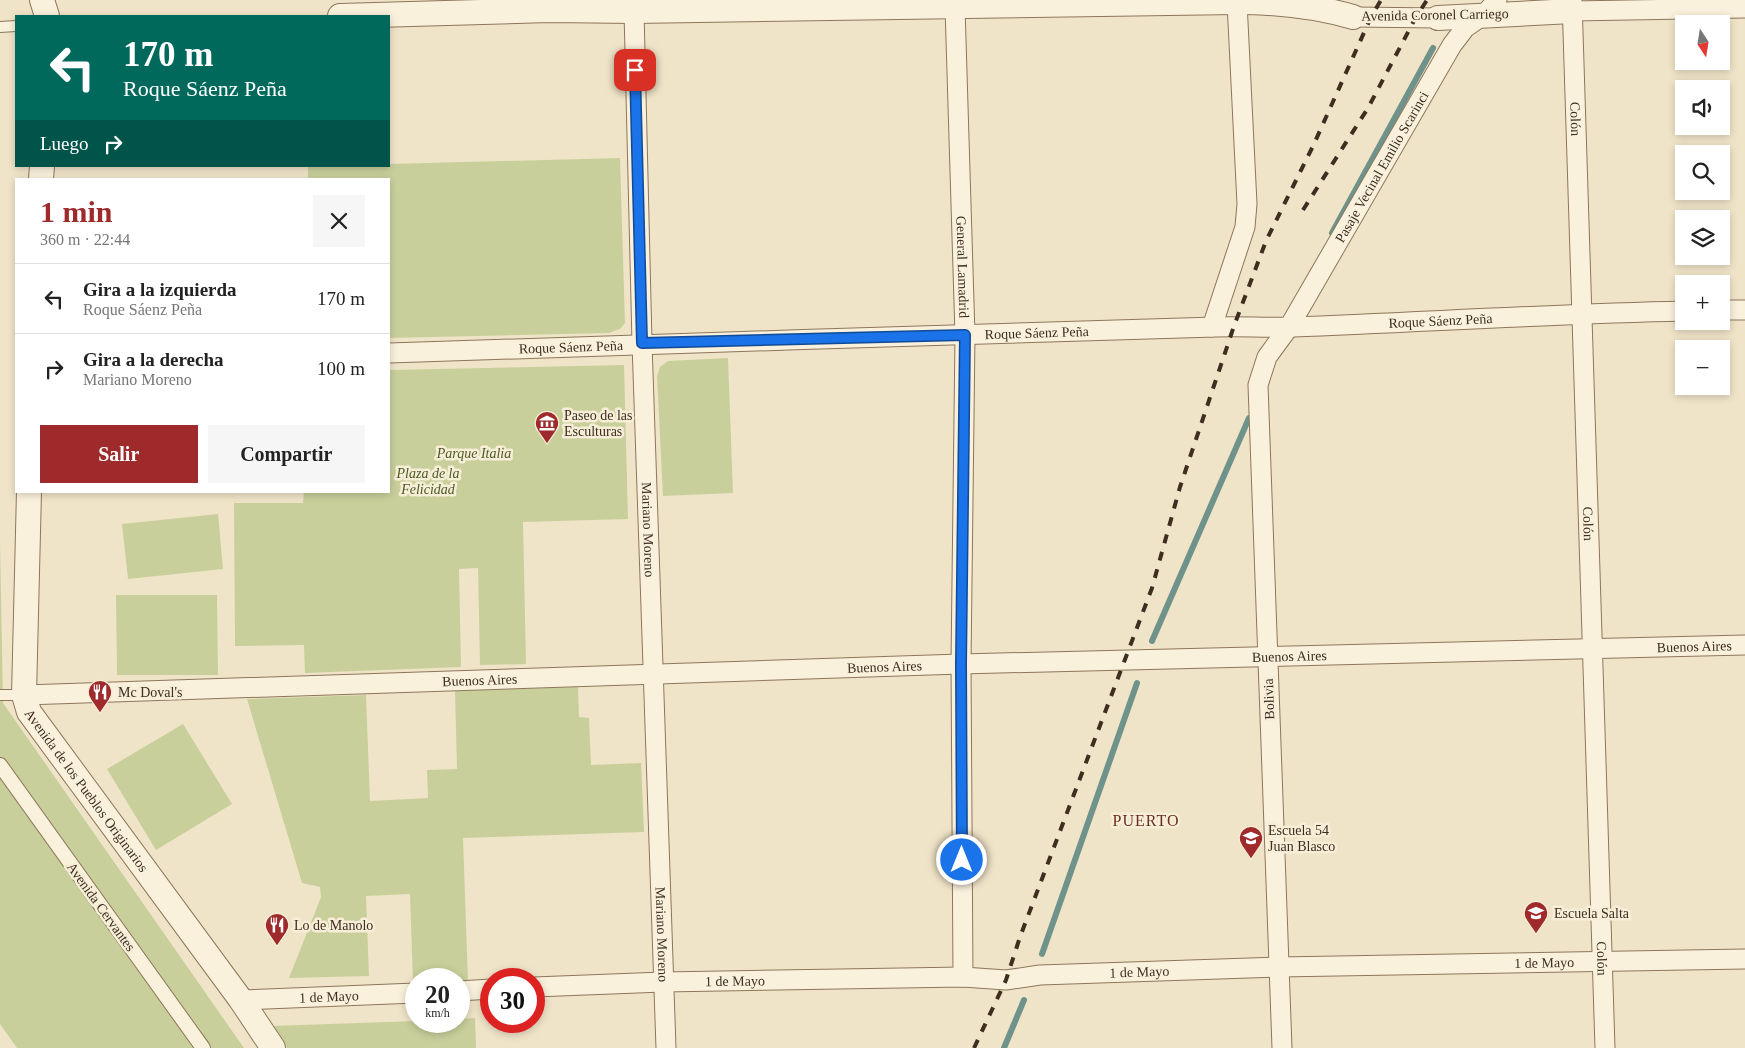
<!DOCTYPE html>
<html lang="es">
<meta charset="utf-8">
<style>
:root{--surface:#fff;--page:#f6f6f6;--text:#222;--muted:#767676;--line:#e0e0e0;--accent:#9e2a2b}
body{margin:0;font-family:"Times New Roman",serif;background:var(--page);color:var(--text);height:100vh;display:flex;flex-direction:column;font-size:19px;white-space:nowrap}
*{box-sizing:border-box;margin:0}
p{font-size:16px;color:var(--muted)}
.icon{flex:none;width:28px;height:28px;fill:none;stroke:currentColor;stroke-width:2;stroke-linecap:round;stroke-linejoin:round}
.map{position:relative;flex:1;overflow:hidden}
.drawer{position:absolute;left:15px;top:178px;width:375px;height:315px;display:flex;flex-direction:column;background:var(--surface);border-radius:0px;box-shadow:0 2px 8px #0003}
.drawer>*{flex:none}
.guide{position:absolute;left:15px;top:15px;width:375px;height:152px;border-radius:0px;box-shadow:0 2px 8px #0003;background:#00695c;color:#fff;overflow:hidden}
.needle{width:32px;rotate:168deg}
.buttons{position:absolute;left:1675px;top:15px;display:grid;gap:10px}
.buttons a{display:grid;place-items:center;width:55px;height:55px;border-radius:0px;background:var(--surface);box-shadow:0 2px 8px #0003;font-size:25px}
.speed{position:absolute;left:405px;top:968px;display:flex;gap:10px;font-size:25px;font-weight:700;text-align:center}
.speed>*{display:grid;place-content:center;width:65px;height:65px;border-radius:50%;background:var(--surface);box-shadow:0 2px 8px #0003;line-height:1}
.speed small{font-size:12px;font-weight:400}
.speed .limit{border:8px solid #d22;background:#fff;color:#111}
.pin{position:absolute;display:grid;place-items:center;width:42px;height:42px;color:#fff;margin:-21px;border-radius:10px;box-shadow:0 2px 8px #0006}
.me{position:absolute;width:55px;margin:-28px;rotate:0deg;stroke-linejoin:round;filter:drop-shadow(0 0 4px #0008)}
.turn{display:flex;align-items:center;gap:18px;height:105px;padding:0 25px;font-size:22px}
.turn .icon{width:65px;height:65px;stroke-width:2.5}
.turn b{display:block;font-size:35px;line-height:42px}
.then{display:flex;align-items:center;height:48px;padding:0 25px;background:#0003;gap:10px;font-size:19px}
.round{display:grid;place-items:center;flex:none;width:52px;height:52px;border-radius:0px;background:var(--page)}
.headline{display:flex;align-items:center;justify-content:space-between;height:85px;padding:0 25px}
h1{font-size:30px;font-weight:700;line-height:38px;color:var(--accent)}
.action{display:flex;gap:10px;margin-top:auto;padding:10px 25px}
.action a{flex:1;height:58px;border-radius:0px;background:var(--accent);color:#fff;font-size:20px;font-weight:700;line-height:58px;text-align:center}
.action a+a{background:var(--page);color:var(--text)}
ul{padding:0;list-style:none}
li{display:flex;align-items:center;gap:15px;height:70px;padding:0 25px;border-top:1px solid var(--line)}
li div{flex:1}
li b{display:block;font-size:19px}
li em{font-style:normal}
.map>svg:first-child{display:block}
</style>
<div class="map">
<svg width="1745" height="1048" viewBox="0 0 1745 1048">
<rect width="100%" height="100%" fill="#f0e4c8"/>
<g fill="#c9cf9b">
<polygon points="620,158 625,323 620,329 609,333 389,338 389,179 308,179 308,166 389,166 389,164"/>
<polygon points="728,358 733,493 663,496 657,376 660,367 668,361"/>
<polygon points="624,365 628,519 523,522 526,664 480,665 478,568 459,569 461,667 305,673 304,645 235,646 234,503 303,503 304,491 389,491 389,370"/>
<polygon points="218,514 223,569 128,579 122,524"/>
<polygon points="0,539 3,703 244,1048 17,1048 0,1024"/>
<polygon points="116,595 217,595 218,675 117,675"/>
<polygon points="578,687 579,717 589,718 591,765 641,763 644,832 463,838 468,981 459,982 459,979 416,979 416,983 413,983 410,894 366,896 369,976 289,978 321,897 320,887 302,883 247,699 366,695 370,801 428,798 427,770 457,769 455,691"/>
<polygon points="183,724 232,804 156,850 107,769"/>
<polygon points="475,1018 476,1048 287,1048 272,1026 416,1021 459,1021 459,1019"/>
</g>
<g fill="none" stroke-linecap="round" stroke-linejoin="round">
<g stroke="#6f938a" stroke-width="6">
<polyline points="1332,233 1433,48"/>
<polyline points="1152,641 1249,418"/>
<polyline points="1042,954 1137,683"/>
<polyline points="1004,1048 1024,1000"/>
</g>
<g stroke="#8d765c" stroke-width="12">
<g id="service">
<polyline points="0,27 16,26"/>
<polyline points="0,695 24,695"/>
</g>
</g>
<g stroke="#8d765c" stroke-width="16">
<polyline id="pedestrian" points="0,765 203,1048"/>
</g>
<g stroke="#8d765c" stroke-width="21">
<g id="minor">
<path id="s1" d="M 1572,0 L 1605,1048"/>
<path id="s2" d="M 955,7 L 965,335 L 961,664 L 963,977"/>
<path id="s3" d="M 634,11 L 642,343 L 666,1048"/>
<polyline points="1572,11 1745,8"/>
<polyline points="1353,17 1438,18"/>
<polyline points="1721,310 1745,310"/>
<polyline points="1212,327 1245,227 1247,204 1237,2"/>
<path id="s4" d="M 389,353 C 664,343 940,336 1215,327 C 1241,326 1267,328 1293,327 C 1424,322 1553,314 1684,311"/>
<path id="s5" d="M 24,695 L 961,664 L 1745,645"/>
<path id="s6" d="M 534,987 L 663,982 L 963,977 L 1006,980 L 1040,975 L 1279,967 L 1745,959"/>
<polyline points="459,991 491,989"/>
<path id="s7" d="M 241,1000 L 416,993"/>
<path id="s8" d="M 1282,1048 L 1258,385 L 1267,357 L 1289,327 L 1452,45 L 1465,28 L 1485,14 L 1497,0"/>
</g>
</g>
<g stroke="#8d765c" stroke-width="26">
<g id="tertiary">
<polyline points="42,0 47,16"/>
<path d="M 340,16 L 550,10 L 634,11 L 1237,2 C 1276,2 1315,6 1353,17"/>
<polyline points="1438,18 1572,11"/>
<polyline points="41,179 42,166"/>
<path id="s9" d="M 29,491 L 24,695 L 29,712 L 241,1000 L 273,1048"/>
</g>
</g>
<use href="#service" stroke="#faf1dc" stroke-width="10"/>
<use href="#pedestrian" stroke="#faf1dc" stroke-width="14"/>
<use href="#minor" stroke="#faf1dc" stroke-width="19"/>
<use href="#tertiary" stroke="#faf1dc" stroke-width="24"/>
<g stroke="#3d2e20" stroke-width="4" stroke-dasharray="9 9" stroke-linecap="butt">
<polyline points="1303,210 1368,108 1416,17 1427,0"/>
<polyline points="974,1048 1006,980 1020,937 1152,588 1180,487 1234,326 1266,241 1314,144 1371,17 1381,0"/>
</g>
</g>
<g fill="none" stroke-linecap="round" stroke-linejoin="round">
<g stroke="#114b97" stroke-width="12">
<polyline id="route" points="635,70 642,343 965,335 961,664 962,860"/>
</g>
<use href="#route" stroke="#1a73e8" stroke-width="9"/>
</g>
<defs>
<g id="museum-pin" transform="scale(1.25)"><path d="M0 17L-7.5 6A9.5 9.5 0 1 1 7.5 6Z" fill="#9e2a2b" stroke="#f7eed8"/><path d="M0-6L6-3V-2H-6V-3ZM-5-1h2V3h-2ZM-1-1h2V3h-2ZM3-1h2V3H3ZM-6 4H6V6H-6Z" fill="#fff"/></g>
<g id="restaurant-pin" transform="scale(1.25)"><path d="M0 17L-7.5 6A9.5 9.5 0 1 1 7.5 6Z" fill="#9e2a2b" stroke="#f7eed8"/><path d="M-5-6h1v4h1v-4h1v4h1v-4h1v5L-1.5 .5V6h-2V.5L-5-1ZM5-6V6H3V1.5H1.5Q1.5-4 5-6Z" fill="#fff"/></g>
<g id="school-pin" transform="scale(1.25)"><path d="M0 17L-7.5 6A9.5 9.5 0 1 1 7.5 6Z" fill="#9e2a2b" stroke="#f7eed8"/><path d="M0-5L7-2L0 1L-7-2ZM-4 1L0 2.5L4 1V4Q0 6-4 4Z" fill="#fff"/></g>
</defs>
<g fill-rule="evenodd">
<use href="#museum-pin" x="547" y="423"/>
<use href="#restaurant-pin" x="100" y="692"/>
<use href="#school-pin" x="1251" y="838"/>
<use href="#school-pin" x="1536" y="913"/>
<use href="#restaurant-pin" x="277" y="925"/>
</g>
<g text-anchor="middle" dominant-baseline="central" stroke-width="5" stroke-linejoin="round" paint-order="stroke">
<g font-size="14" fill="#3d2e20" stroke="#f7eed8">
<text transform="translate(1435 15) rotate(-1)">Avenida Coronel Carriego</text>
<text stroke="none"><textPath href="#s1" startOffset="119">Colón</textPath></text>
<text stroke="none"><textPath href="#s8" startOffset="915">Pasaje Vecinal Emilio Scarinci</textPath></text>
<text stroke="none"><textPath href="#s2" startOffset="260">General Lamadrid</textPath></text>
<text stroke="none"><textPath href="#s4" startOffset="1052">Roque Sáenz Peña</textPath></text>
<text stroke="none"><textPath href="#s4" startOffset="648">Roque Sáenz Peña</textPath></text>
<text stroke="none"><textPath href="#s4" startOffset="182">Roque Sáenz Peña</textPath></text>
<text stroke="none"><textPath href="#s1" startOffset="524">Colón</textPath></text>
<text stroke="none"><textPath href="#s3" startOffset="519">Mariano Moreno</textPath></text>
<text stroke="none"><textPath href="#s5" startOffset="1671">Buenos Aires</textPath></text>
<text stroke="none"><textPath href="#s5" startOffset="1266">Buenos Aires</textPath></text>
<text stroke="none"><textPath href="#s5" startOffset="861">Buenos Aires</textPath></text>
<text stroke="none"><textPath href="#s5" startOffset="456">Buenos Aires</textPath></text>
<text transform="translate(1269 699) rotate(-92)">Bolivia</text>
<text stroke="none"><textPath href="#s9" startOffset="319">Avenida de los Pueblos Originarios</textPath></text>
<text transform="translate(101 907) rotate(54)">Avenida Cervantes</text>
<text stroke="none"><textPath href="#s3" startOffset="924">Mariano Moreno</textPath></text>
<text stroke="none"><textPath href="#s1" startOffset="959">Colón</textPath></text>
<text stroke="none"><textPath href="#s6" startOffset="1011">1 de Mayo</textPath></text>
<text stroke="none"><textPath href="#s6" startOffset="606">1 de Mayo</textPath></text>
<text stroke="none"><textPath href="#s6" startOffset="201">1 de Mayo</textPath></text>
<text stroke="none"><textPath href="#s7" startOffset="88">1 de Mayo</textPath></text>
</g>
<g font-size="14" fill="#3d2e20" stroke="#f7eed8" text-anchor="start">
<text x="564" y="415">Paseo de las<tspan x="564" dy="16">Esculturas</tspan></text>
<text x="118" y="692">Mc Doval's</text>
<text x="1268" y="830">Escuela 54<tspan x="1268" dy="16">Juan Blasco</tspan></text>
<text x="1554" y="913">Escuela Salta</text>
<text x="294" y="925">Lo de Manolo</text>
</g>
<g font-size="14" font-style="italic" fill="#4d5a26" stroke="#f7eed8">
<text x="474" y="453">Parque Italia</text>
<text x="428" y="473">Plaza de la<tspan x="428" dy="16">Felicidad</tspan></text>
</g>
<g font-size="16" letter-spacing="1" fill="#6b2e1e" stroke="#f7eed8">
<text x="1146" y="820">PUERTO</text>
</g>
</g>
</svg>
<div class="buttons">
<a><svg class="needle" viewBox="-14 -14 28 28"><path d="M0-13l5 13h-10z" fill="#e53935"/><path d="M0 13l5-13h-10z" fill="#767676"/></svg></a>
<a><svg class="icon" aria-label="sound" viewBox="0 0 24 24"><path d="M4 9h4l5-4v14l-5-4H4zM17 9q2 3 0 6"/></svg></a>
<a><svg class="icon" aria-label="search" viewBox="0 0 24 24"><circle cx="10" cy="10" r="6"/><path d="M15 15l6 6"/></svg></a>
<a><svg class="icon" aria-label="layers" viewBox="0 0 24 24"><path d="M12 4l9 5-9 5-9-5zM3 14l9 5 9-5"/></svg></a>
<a>+</a>
<a>−</a>
</div>
<div class="speed"><div>20<small>km/h</small></div><div class="limit">30</div></div>
<div class="pin" style="left:635px;top:70px;background:#d93025"><svg class="icon" aria-label="arrive" viewBox="0 0 24 24"><path d="M6 21V4h12l-3 4 3 4H6"/></svg></div>
<svg class="me" style="left:962px;top:860px" viewBox="-20 -20 40 40"><circle r="17" fill="#1a73e8" stroke="#fff" stroke-width="3"/><path d="M0-11L8 9 0 5-8 9z" fill="#fff"/></svg>
<div class="guide">
<div class="turn"><svg class="icon" aria-label="left" viewBox="0 0 24 24"><path d="M17 20v-9H6M10 6l-5 5 5 5"/></svg><div><b>170 m</b>Roque Sáenz Peña</div></div>
<div class="then">Luego<svg class="icon" aria-label="right" viewBox="0 0 24 24"><path d="M7 20v-9h11M14 6l5 5-5 5"/></svg></div>
</div>
<section class="drawer">
<div class="headline"><div><h1>1 min</h1><p>360 m · 22:44</p></div><a class="round"><svg class="icon" aria-label="close" viewBox="0 0 24 24"><path d="M6 6l12 12M18 6L6 18"/></svg></a></div>
<ul>
<li><svg class="icon" aria-label="left" viewBox="0 0 24 24"><path d="M17 20v-9H6M10 6l-5 5 5 5"/></svg><div><b>Gira a la izquierda</b><p>Roque Sáenz Peña</p></div><em>170 m</em></li>
<li><svg class="icon" aria-label="right" viewBox="0 0 24 24"><path d="M7 20v-9h11M14 6l5 5-5 5"/></svg><div><b>Gira a la derecha</b><p>Mariano Moreno</p></div><em>100 m</em></li>
</ul>
<div class="action"><a>Salir</a><a>Compartir</a></div>
</section>
</div>
